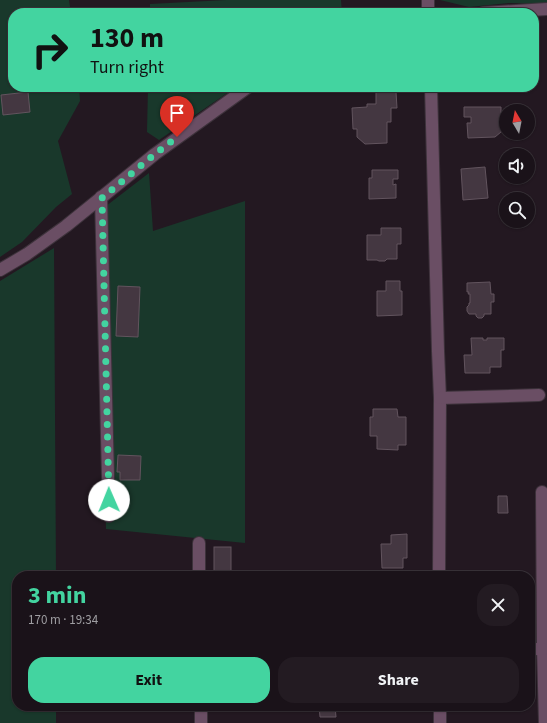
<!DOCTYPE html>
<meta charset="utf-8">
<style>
:root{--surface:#1a1219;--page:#231b22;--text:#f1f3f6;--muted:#9f9ea2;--line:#383238;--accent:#43d4a0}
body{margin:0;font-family:"Source Sans 3",sans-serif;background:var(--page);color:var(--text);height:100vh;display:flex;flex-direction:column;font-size:15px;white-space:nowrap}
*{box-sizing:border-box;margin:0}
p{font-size:13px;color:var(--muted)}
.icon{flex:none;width:22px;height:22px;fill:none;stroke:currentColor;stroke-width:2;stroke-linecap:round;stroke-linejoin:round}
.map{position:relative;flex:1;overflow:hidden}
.details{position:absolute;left:12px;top:571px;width:523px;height:140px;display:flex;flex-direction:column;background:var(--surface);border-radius:16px;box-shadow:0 1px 3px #0004,0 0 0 1px var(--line)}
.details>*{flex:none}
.hud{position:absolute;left:8px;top:8px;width:531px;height:84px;border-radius:16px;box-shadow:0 1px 3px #0004,0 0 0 1px var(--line);background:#43d4a0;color:#111;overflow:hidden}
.needle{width:26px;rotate:350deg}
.tools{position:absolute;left:499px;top:104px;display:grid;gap:8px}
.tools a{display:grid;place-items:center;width:36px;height:36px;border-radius:50%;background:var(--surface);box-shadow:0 1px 3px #0004,0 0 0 1px var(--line);font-size:20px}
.pin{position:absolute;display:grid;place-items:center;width:34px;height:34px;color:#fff;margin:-41px -17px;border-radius:50% 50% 50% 0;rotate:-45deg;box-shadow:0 0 4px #0007}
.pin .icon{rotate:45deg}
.me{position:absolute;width:44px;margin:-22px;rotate:359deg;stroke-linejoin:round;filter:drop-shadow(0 0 3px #0008)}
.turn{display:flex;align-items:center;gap:14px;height:84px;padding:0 16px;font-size:18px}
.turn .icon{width:52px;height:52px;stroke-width:2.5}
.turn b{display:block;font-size:28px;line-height:34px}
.round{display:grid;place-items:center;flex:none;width:42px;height:42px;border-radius:16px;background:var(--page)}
.summary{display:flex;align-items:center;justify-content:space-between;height:68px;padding:0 16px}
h1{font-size:24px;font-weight:700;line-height:30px;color:var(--accent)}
.primary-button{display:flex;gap:8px;margin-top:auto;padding:8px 16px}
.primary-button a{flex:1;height:46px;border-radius:16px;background:var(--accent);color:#111;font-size:16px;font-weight:700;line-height:46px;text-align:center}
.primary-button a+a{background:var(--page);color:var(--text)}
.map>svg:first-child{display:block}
</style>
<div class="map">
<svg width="547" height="723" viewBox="0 0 547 723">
<rect width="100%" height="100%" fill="#231821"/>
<g fill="#19382b">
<polygon points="0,0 69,0 71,13 13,13 13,87 79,87 80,101 58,141 72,194 56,207 22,242 0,257"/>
<polygon points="226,0 341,0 342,13 150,13 150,4"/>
<polygon points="440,0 547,0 547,4 509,3 469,7"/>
<polygon points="148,87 236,87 159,140 147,132"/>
<polygon points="149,173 153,231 245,201 245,543 106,529 97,213"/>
<polygon points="54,248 56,576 17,576 17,706 56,706 56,723 0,723 0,281"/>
</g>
<g fill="#443741" stroke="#62545e">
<polygon points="65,87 78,87 78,90 66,91"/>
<polygon points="28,92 30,112 3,115 1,95"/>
<polygon points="376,92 396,92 397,108 391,108 391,122 387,122 387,143 365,144 357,137 357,129 353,129 352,108 367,107 367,104 376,104"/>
<polygon points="464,107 501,107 501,113 504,116 504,121 501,124 501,132 495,137 468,138 467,123 471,123 471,117 464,117"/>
<polygon points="485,167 488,198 463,200 461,169"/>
<polygon points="372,170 398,170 398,179 393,179 393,185 396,184 396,198 369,199 369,178 372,178"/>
<polygon points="381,228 401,228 401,244 397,244 397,259 387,259 385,261 379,261 377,260 367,260 367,235 381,235"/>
<polygon points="386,281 400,281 400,291 402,291 402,315 377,316 377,291 386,291"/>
<polygon points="490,282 491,294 494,294 494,302 491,302 491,314 484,314 484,316 482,318 478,318 476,316 476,314 469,314 467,311 467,307 469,305 469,303 470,303 470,294 468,294 469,292 467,292 467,283"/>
<polygon points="118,286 140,287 138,337 116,336"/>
<polygon points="471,338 483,338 483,340 487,340 487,338 504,338 504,350 501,350 501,367 490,367 490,373 465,373 464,355 472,355"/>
<polygon points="373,409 397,409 398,417 406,417 406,445 398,445 398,450 377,449 377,436 370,436 370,417 373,417"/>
<polygon points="118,455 141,456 140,480 120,480 120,472 117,472"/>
<polygon points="498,496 507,496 508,513 498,513"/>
<polygon points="407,534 407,558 403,558 403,568 382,568 381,544 391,544 391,535"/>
<rect x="214" y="547" width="17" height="29"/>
<polygon points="319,706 335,706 336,717 320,717"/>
</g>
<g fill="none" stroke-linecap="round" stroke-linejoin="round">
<g stroke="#3d323b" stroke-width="14">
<g id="minor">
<polyline points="428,0 428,13"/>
<polyline points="483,13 547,9"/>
<polyline points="431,87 438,351 440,398 439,576"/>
<polyline points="101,197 109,516"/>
<polyline points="0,270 27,254 66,226 155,154 248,87"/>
<polyline points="440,398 539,395"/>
<polyline points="542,492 543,649 545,723"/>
<polyline points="199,543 199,576"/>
<polyline points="530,649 543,649"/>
<polyline points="201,706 201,723"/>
<polyline points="440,706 440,723"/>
</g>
</g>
<use href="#minor" stroke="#6a4e64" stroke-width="12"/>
</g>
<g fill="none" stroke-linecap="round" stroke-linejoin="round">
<polyline stroke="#43d4a0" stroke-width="7" stroke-dasharray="0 12.6" points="109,500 102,198 155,154 177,137"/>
</g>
</svg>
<div class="tools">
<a><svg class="needle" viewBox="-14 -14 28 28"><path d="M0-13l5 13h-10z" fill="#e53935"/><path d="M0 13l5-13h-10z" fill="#9f9ea2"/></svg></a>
<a><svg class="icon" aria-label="sound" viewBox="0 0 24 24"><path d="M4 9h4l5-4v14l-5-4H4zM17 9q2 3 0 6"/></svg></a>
<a><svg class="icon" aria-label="search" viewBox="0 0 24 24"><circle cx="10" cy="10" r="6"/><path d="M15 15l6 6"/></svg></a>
</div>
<div class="pin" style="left:177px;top:137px;background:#d93025"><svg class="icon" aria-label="arrive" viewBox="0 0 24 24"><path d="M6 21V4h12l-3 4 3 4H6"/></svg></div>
<svg class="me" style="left:109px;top:500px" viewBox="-20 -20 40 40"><circle r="19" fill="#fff"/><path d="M0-13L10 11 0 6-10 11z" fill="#43d4a0"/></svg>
<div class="hud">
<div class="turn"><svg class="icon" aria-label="right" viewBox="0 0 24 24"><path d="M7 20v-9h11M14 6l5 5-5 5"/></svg><div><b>130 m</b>Turn right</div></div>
</div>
<section class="details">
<div class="summary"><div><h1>3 min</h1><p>170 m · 19:34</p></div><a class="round"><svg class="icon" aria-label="close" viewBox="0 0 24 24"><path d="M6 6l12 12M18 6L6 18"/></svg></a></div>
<div class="primary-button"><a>Exit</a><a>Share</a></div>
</section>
</div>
